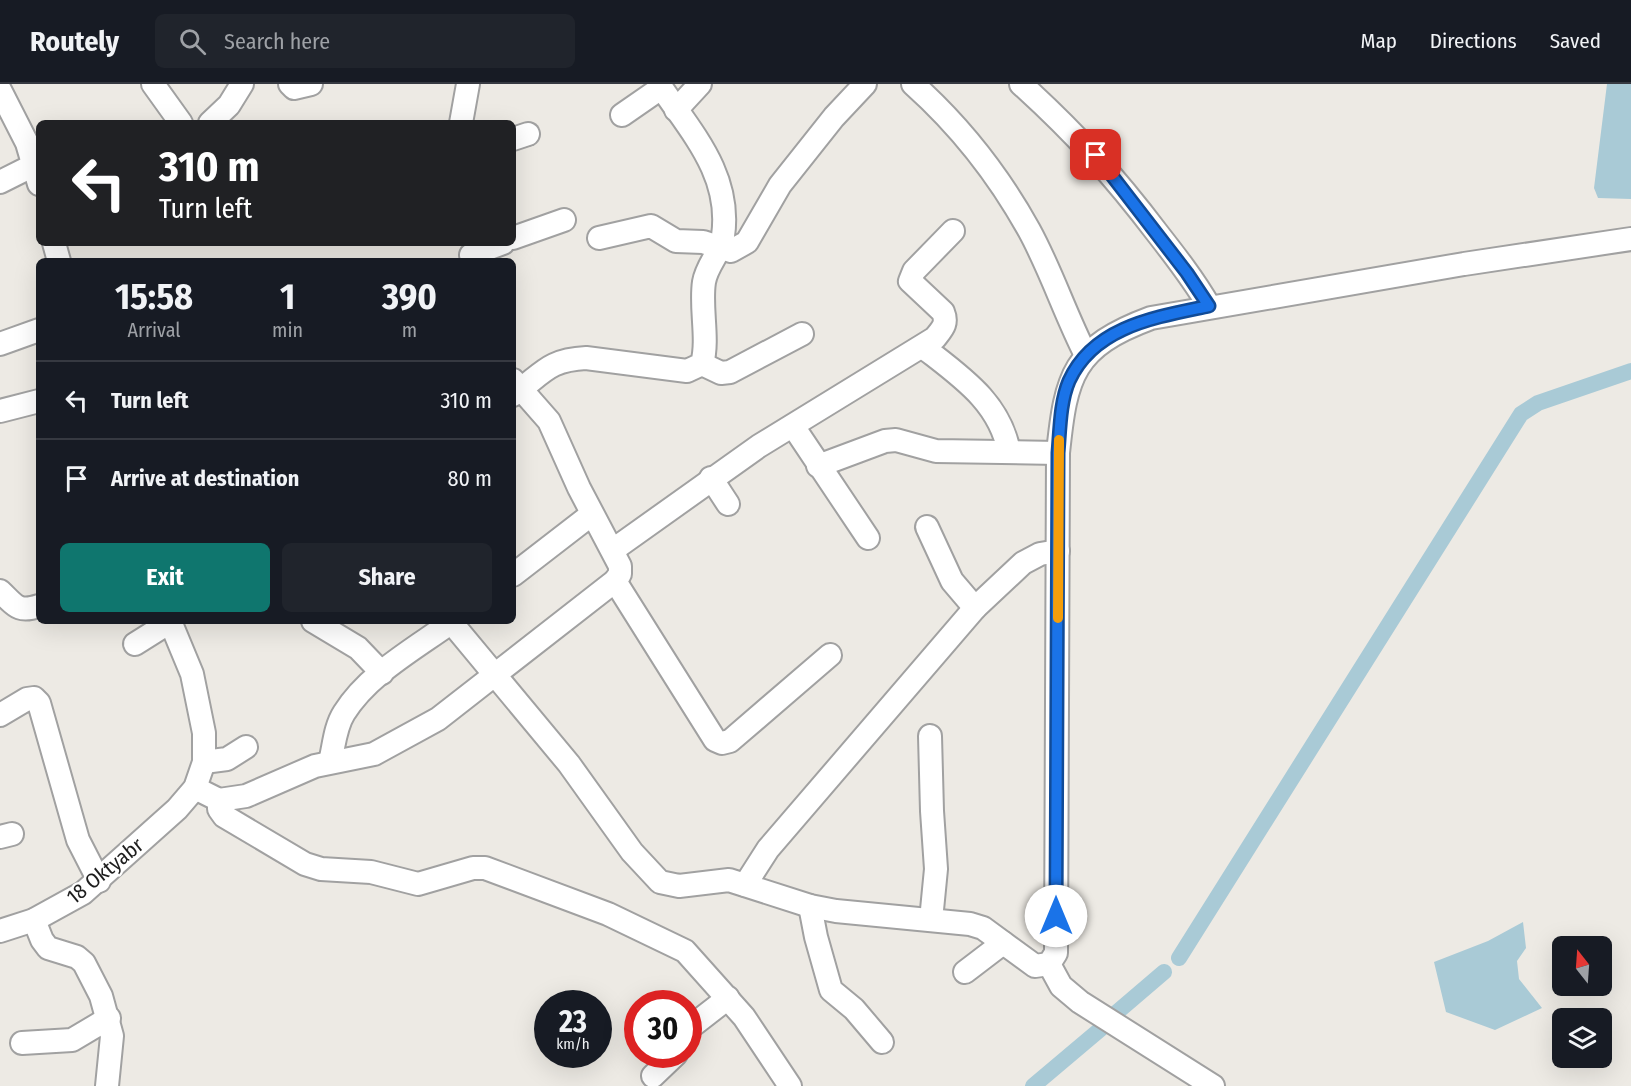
<!DOCTYPE html>
<style>
:root{--surface:#171b24;--page:#20242c;--text:#f1f3f6;--muted:#9ea1a6;--line:#363941;--accent:#0f766e}
body{margin:0;font-family:"Fira Sans Condensed",sans-serif;background:var(--page);color:var(--text);height:100vh;display:flex;flex-direction:column;font-size:22px;white-space:nowrap}
*{box-sizing:border-box;margin:0}
p{font-size:20px;color:var(--muted)}
.icon{flex:none;width:33px;height:33px;fill:none;stroke:currentColor;stroke-width:2;stroke-linecap:round;stroke-linejoin:round}
.map{position:relative;flex:1;overflow:hidden}
.sheet{position:absolute;left:36px;top:174px;width:480px;height:366px;display:flex;flex-direction:column;background:var(--surface);border-radius:9px;box-shadow:0 6px 24px #0002}
.sheet>*{flex:none}
.guide{position:absolute;left:36px;top:36px;width:480px;height:126px;border-radius:9px;box-shadow:0 6px 24px #0002;background:#202124;color:#fff;overflow:hidden}
.needle{width:39px;rotate:343deg}
.controls{position:absolute;left:1552px;top:852px;display:grid;gap:12px}
.controls a{display:grid;place-items:center;width:60px;height:60px;border-radius:9px;background:var(--surface);box-shadow:0 6px 24px #0002;font-size:30px}
.speed{position:absolute;left:534px;top:906px;display:flex;gap:12px;font-size:30px;font-weight:700;text-align:center}
.speed>*{display:grid;place-content:center;width:78px;height:78px;border-radius:50%;background:var(--surface);box-shadow:0 6px 24px #0002;line-height:1}
.speed small{font-size:15px;font-weight:400}
.speed .limit{border:9px solid #d22;background:#fff;color:#111}
.pin{position:absolute;display:grid;place-items:center;width:51px;height:51px;color:#fff;margin:-26px;border-radius:12px;box-shadow:0 3px 9px #0006}
.me{position:absolute;width:66px;margin:-33px;rotate:0deg;stroke-linejoin:round;filter:drop-shadow(0 0 4px #0008)}
.turn{display:flex;align-items:center;gap:21px;height:126px;padding:0 24px;font-size:27px}
.turn .icon{width:78px;height:78px;stroke-width:2.5}
.turn b{display:block;font-size:42px;line-height:51px}
.eta{display:flex;justify-content:space-evenly;align-items:center;height:102px;text-align:center}
.eta b{font-size:36px;font-weight:700;line-height:42px}
.action{display:flex;gap:12px;margin-top:auto;padding:12px 24px}
.action a{flex:1;height:69px;border-radius:9px;background:var(--accent);color:#fff;font-size:24px;font-weight:700;line-height:69px;text-align:center}
.action a+a{background:var(--page);color:var(--text)}
ul{padding:0;list-style:none}
li{display:flex;align-items:center;gap:18px;height:78px;padding:0 24px;border-top:2px solid var(--line)}
li div{flex:1}
li b{display:block;font-size:22px}
li em{font-style:normal}
header{display:flex;align-items:center;gap:36px;box-sizing:border-box;height:84px;padding:0 30px;background:var(--surface);border-bottom:2px solid var(--line)}
header strong{font-size:28px}
nav{display:flex;gap:33px;margin-inline-start:auto;font-size:21px}
.search{width:420px;height:54px;background:var(--page);display:flex;align-items:center;gap:15px;box-sizing:border-box;padding:0 21px;border-radius:9px;color:var(--muted);font-size:22px}
.map>svg:first-child{display:block}
</style>
<header>
<strong>Routely</strong>
<div class="search"><svg class="icon" aria-label="search" viewBox="0 0 24 24"><circle cx="10" cy="10" r="6"/><path d="M15 15l6 6"/></svg>Search here</div>
<nav><a>Map</a><a>Directions</a><a>Saved</a></nav>
</header>
<div class="map">
<svg width="1631" height="1002" viewBox="0 0 1631 1002">
<rect width="100%" height="100%" fill="#edeae4"/>
<g fill="#a9cad6">
<polygon points="1607,0 1631,0 1631,115 1598,114 1594,104"/>
<polygon points="1523,838 1526,864 1517,877 1519,895 1542,924 1495,946 1446,928 1434,878 1488,857"/>
</g>
<g fill="none" stroke-linecap="round" stroke-linejoin="round">
<g stroke="#a9cad6" stroke-width="16">
<polyline points="1179,874 1521,330 1538,319 1631,287"/>
<polyline points="1116,929 1164,888"/>
<polyline points="1033,1002 1103,943"/>
</g>
<g stroke="#a1a1a1" stroke-width="26">
<g id="minor">
<polyline points="153,0 181,39"/>
<polyline points="290,0 294,4 311,0"/>
<path d="M 913,0 C 960,42 999,92 1029,146 C 1051,186 1065,230 1086,271"/>
<path d="M 1021,0 C 1075,49 1114,92 1158,150 C 1176,173 1194,196 1209,222"/>
<polyline points="0,6 27,59 39,100"/>
<polyline points="676,26 700,0"/>
<polyline points="622,31 661,4"/>
<polyline points="210,39 229,21 242,0"/>
<polyline points="461,39 468,0"/>
<polyline points="513,55 528,50"/>
<polyline points="0,98 34,81"/>
<polyline points="513,154 564,136"/>
<polyline points="599,154 651,142 676,157 703,158 731,167 747,158 780,101 834,33 865,0"/>
<polyline points="54,159 59,177"/>
<polyline points="471,171 503,159"/>
<polyline points="0,260 39,246"/>
<path d="M 923,263 C 960,292 1000,318 1009,368"/>
<polyline points="702,280 721,289 730,288 802,250"/>
<path d="M 513,311 C 543,290 547,276 586,274 L 687,287 L 702,280 C 709,255 700,224 704,198 C 707,180 721,169 723,152 C 732,90 690,47 659,0"/>
<polyline points="0,327 39,317"/>
<polyline points="793,342 868,454"/>
<polyline points="818,382 885,357 896,356 936,367 1058,369"/>
<polyline points="711,394 728,420"/>
<polyline points="927,443 952,497 975,524"/>
<path d="M 613,466 L 759,362 L 935,254 C 942,245 948,240 943,228 L 910,197 L 914,187 L 953,147"/>
<polyline points="513,491 592,430"/>
<polyline points="615,497 715,656 722,659 730,657 830,571"/>
<path d="M 0,507 C 15,521 17,529 39,522"/>
<polyline points="313,537 358,564 382,589"/>
<path d="M 451,538 L 569,680 L 632,768 L 660,798 L 679,802 L 729,796 L 810,822 L 836,827 L 970,840 L 983,844 L 1035,882 L 1049,880 L 1056,869 L 1058,369 C 1066,291 1073,263 1151,234 L 1464,180 L 1631,155"/>
<polyline points="135,560 170,538"/>
<polyline points="0,631 27,615 34,614 39,619 78,756 99,797"/>
<polyline points="930,652 932,727 936,785 931,836"/>
<polyline points="204,678 227,675 246,663"/>
<path d="M 330,678 C 334,662 335,643 344,629 C 368,590 416,564 453,537"/>
<polyline points="195,704 219,716 246,712 315,682 374,670 438,635 615,497 620,490 620,482 579,404 549,337 513,296"/>
<polyline points="219,716 219,725 224,732 305,780 321,785 371,788 418,800 473,784 485,784 608,830 685,867 744,933 790,1002"/>
<polyline points="0,753 12,750"/>
<polyline points="745,801 768,765 975,524 1023,479 1040,470 1058,467"/>
<polyline points="810,822 816,853 831,906 854,925 882,958"/>
<polyline points="34,836 42,856 48,864 77,873 84,879 101,912 112,952 107,1002"/>
<polyline points="0,847 34,836 83,809 177,725 195,704 204,678 204,649 192,590 170,537"/>
<polyline points="1049,880 1061,902 1080,918 1213,1002"/>
<polyline points="965,888 1003,859"/>
<polyline points="688,945 728,914"/>
<polyline points="22,959 72,956 109,934"/>
<polyline points="653,992 676,970"/>
</g>
</g>
<use href="#minor" stroke="#fff" stroke-width="22"/>
</g>
<g fill="none" stroke-linecap="round" stroke-linejoin="round">
<g stroke="#114b97" stroke-width="15">
<path id="route" d="M 1056,832 L 1058,369 C 1060,346 1060,318 1069,297 C 1094,242 1157,233 1209,222 L 1187,189 L 1096,71"/>
</g>
<use href="#route" stroke="#1a73e8" stroke-width="10"/>
<polyline stroke="#f59e0b" stroke-width="10" points="1058,534 1059,356"/>
</g>
<g text-anchor="middle" dominant-baseline="central" stroke-width="4.5" stroke-linejoin="round" paint-order="stroke">
<g font-size="21" fill="#1d1d1d" stroke="#fff">
<text transform="translate(105 787) rotate(-39)">18 Oktyabr</text>
</g>
</g>
</svg>
<div class="controls">
<a><svg class="needle" viewBox="-14 -14 28 28"><path d="M0-13l5 13h-10z" fill="#e53935"/><path d="M0 13l5-13h-10z" fill="#9ea1a6"/></svg></a>
<a><svg class="icon" aria-label="layers" viewBox="0 0 24 24"><path d="M12 4l9 5-9 5-9-5zM3 14l9 5 9-5"/></svg></a>
</div>
<div class="speed"><div>23<small>km/h</small></div><div class="limit">30</div></div>
<div class="pin" style="left:1096px;top:71px;background:#d93025"><svg class="icon" aria-label="arrive" viewBox="0 0 24 24"><path d="M6 21V4h12l-3 4 3 4H6"/></svg></div>
<svg class="me" style="left:1056px;top:832px" viewBox="-20 -20 40 40"><circle r="19" fill="#fff"/><path d="M0-13L10 11 0 6-10 11z" fill="#1a73e8"/></svg>
<div class="guide">
<div class="turn"><svg class="icon" aria-label="left" viewBox="0 0 24 24"><path d="M17 20v-9H6M10 6l-5 5 5 5"/></svg><div><b>310 m</b>Turn left</div></div>
</div>
<section class="sheet">
<div class="eta">
<div><b>15:58</b><p>Arrival</p></div>
<div><b>1</b><p>min</p></div>
<div><b>390</b><p>m</p></div>
</div>
<ul>
<li><svg class="icon" aria-label="left" viewBox="0 0 24 24"><path d="M17 20v-9H6M10 6l-5 5 5 5"/></svg><div><b>Turn left</b></div><em>310 m</em></li>
<li><svg class="icon" aria-label="arrive" viewBox="0 0 24 24"><path d="M6 21V4h12l-3 4 3 4H6"/></svg><div><b>Arrive at destination</b></div><em>80 m</em></li>
</ul>
<div class="action"><a>Exit</a><a>Share</a></div>
</section>
</div>
